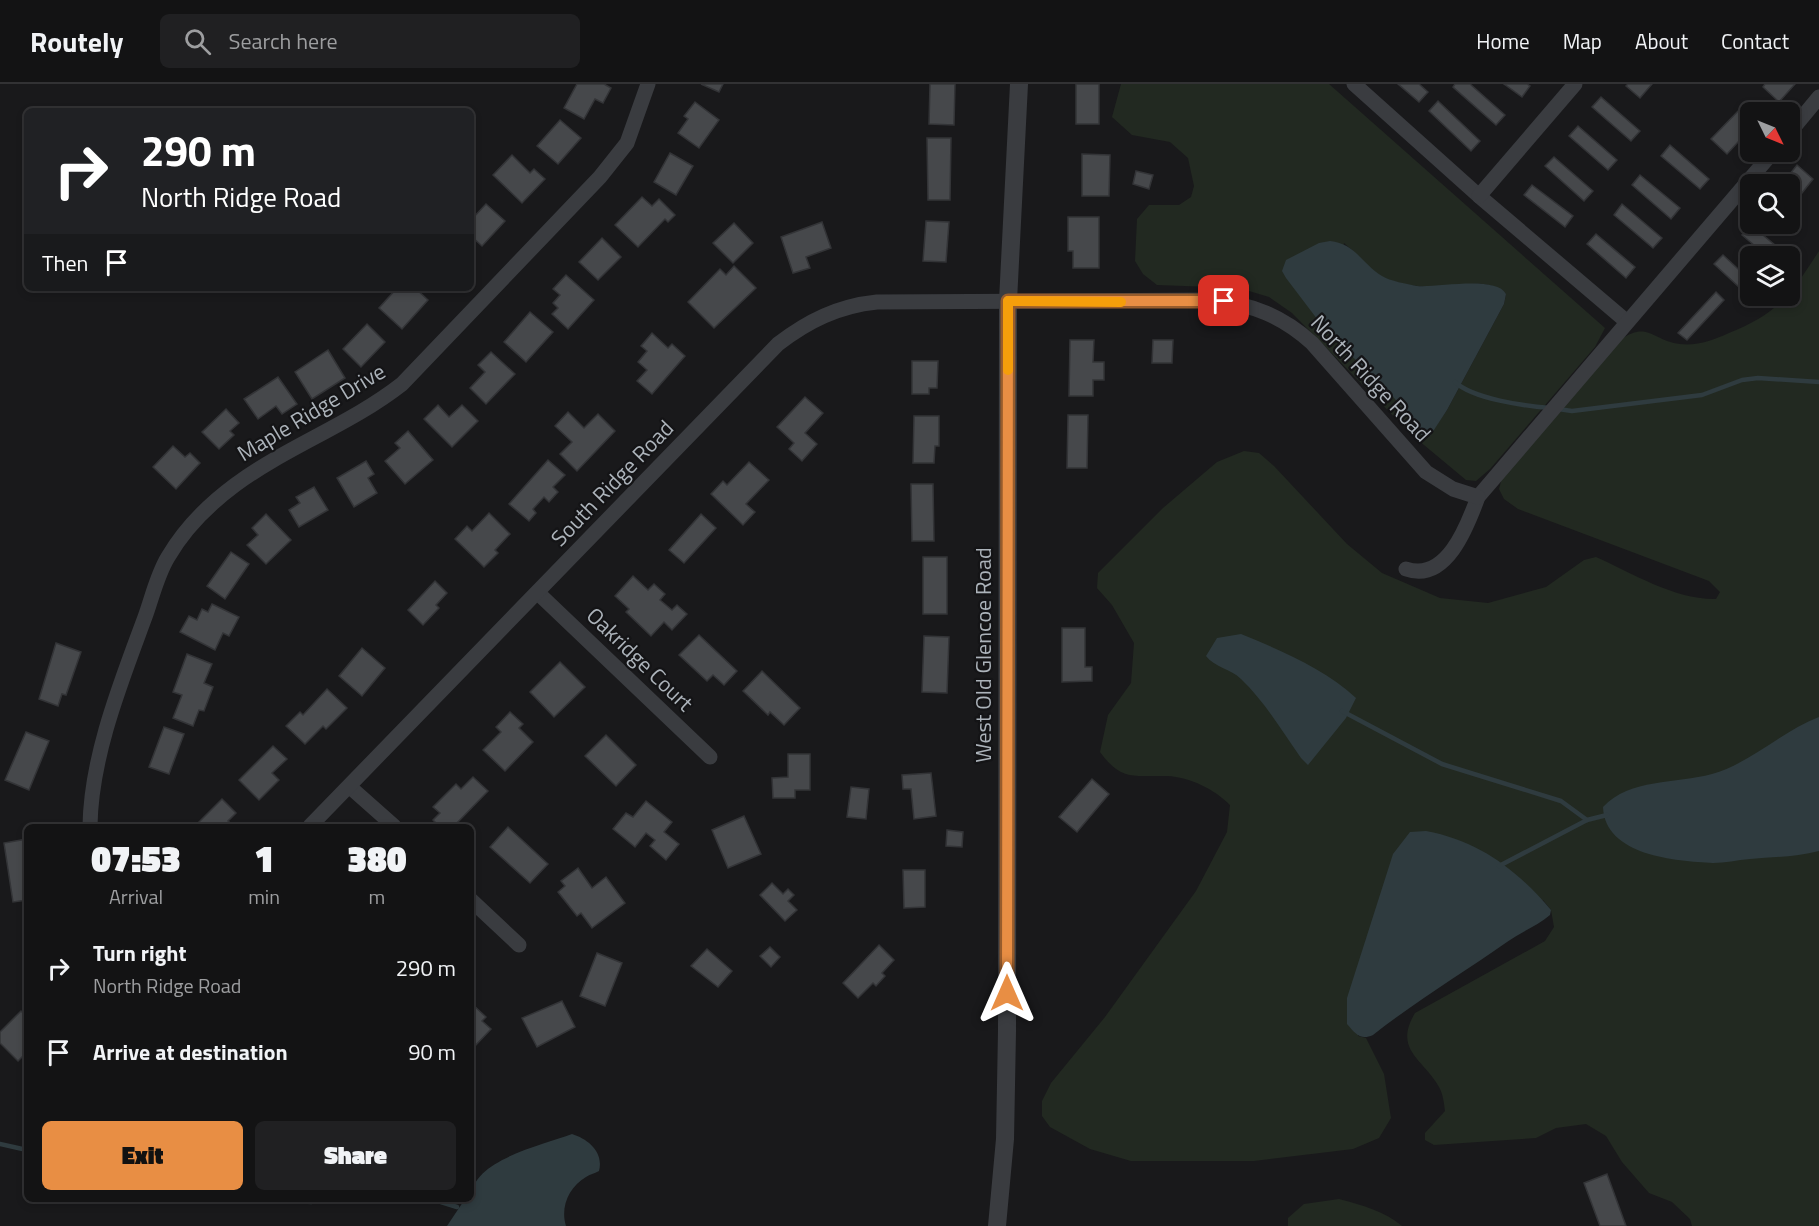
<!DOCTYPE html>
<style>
:root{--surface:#131314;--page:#202022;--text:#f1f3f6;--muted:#9d9ea0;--line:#323234;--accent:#e88e44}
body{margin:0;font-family:"Titillium Web",sans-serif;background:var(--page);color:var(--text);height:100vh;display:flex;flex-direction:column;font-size:22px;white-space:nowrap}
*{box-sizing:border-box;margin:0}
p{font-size:20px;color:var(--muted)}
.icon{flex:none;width:33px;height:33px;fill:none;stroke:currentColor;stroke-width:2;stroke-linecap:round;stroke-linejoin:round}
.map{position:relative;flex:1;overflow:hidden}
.drawer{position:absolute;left:24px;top:740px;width:450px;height:378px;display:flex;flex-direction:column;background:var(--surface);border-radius:9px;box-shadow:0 3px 9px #0003,0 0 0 2px var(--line)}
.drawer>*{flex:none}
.hud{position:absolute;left:24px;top:24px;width:450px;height:183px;border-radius:9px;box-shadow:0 3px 9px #0003,0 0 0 2px var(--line);background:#202124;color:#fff;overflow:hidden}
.needle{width:39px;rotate:133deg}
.buttons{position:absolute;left:1740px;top:18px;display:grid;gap:12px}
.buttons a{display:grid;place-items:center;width:60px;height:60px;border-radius:9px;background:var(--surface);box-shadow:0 3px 9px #0003,0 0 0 2px var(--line);font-size:30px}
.pin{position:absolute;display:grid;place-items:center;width:51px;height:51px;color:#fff;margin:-26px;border-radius:12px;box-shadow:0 3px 9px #0006}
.me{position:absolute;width:66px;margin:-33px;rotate:0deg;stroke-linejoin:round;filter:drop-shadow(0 0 4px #0008)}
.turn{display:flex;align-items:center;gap:21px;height:126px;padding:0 18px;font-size:27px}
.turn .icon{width:78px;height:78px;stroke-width:2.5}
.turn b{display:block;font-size:42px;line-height:51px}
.then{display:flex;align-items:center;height:57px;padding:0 18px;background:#0003;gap:12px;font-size:22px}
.eta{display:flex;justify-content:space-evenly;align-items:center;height:102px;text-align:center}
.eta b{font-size:36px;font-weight:800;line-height:42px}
.action{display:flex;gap:12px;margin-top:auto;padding:12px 18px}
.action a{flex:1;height:69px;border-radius:9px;background:var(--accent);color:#111;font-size:24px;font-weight:800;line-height:69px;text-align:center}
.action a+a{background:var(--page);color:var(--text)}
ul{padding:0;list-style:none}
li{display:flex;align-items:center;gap:18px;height:84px;padding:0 18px}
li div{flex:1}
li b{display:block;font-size:22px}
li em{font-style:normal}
header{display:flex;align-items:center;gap:36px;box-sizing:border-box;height:84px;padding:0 30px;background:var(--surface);border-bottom:2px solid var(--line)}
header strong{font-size:28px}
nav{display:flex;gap:33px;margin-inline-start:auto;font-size:21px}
.search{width:420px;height:54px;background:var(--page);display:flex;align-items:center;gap:15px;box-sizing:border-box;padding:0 21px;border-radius:9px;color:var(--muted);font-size:22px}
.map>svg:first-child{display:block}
</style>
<header>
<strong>Routely</strong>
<div class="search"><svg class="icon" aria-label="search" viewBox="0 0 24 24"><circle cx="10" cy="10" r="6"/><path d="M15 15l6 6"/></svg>Search here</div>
<nav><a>Home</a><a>Map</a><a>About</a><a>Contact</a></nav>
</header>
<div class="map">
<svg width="1819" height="1142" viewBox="0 0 1819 1142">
<rect width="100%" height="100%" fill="#19191b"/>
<g fill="#222921" fill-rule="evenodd">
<path d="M 1121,0 L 1329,0 L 1605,244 L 1595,263 L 1490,385 L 1476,397 L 1466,396 L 1412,351 L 1292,229 L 1269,213 L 1239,204 L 1157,201 L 1143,190 L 1135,177 L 1137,135 L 1149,121 L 1179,121 L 1191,113 L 1194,102 L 1188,74 L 1170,58 L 1132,51 L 1112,33 ZM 1344,159 C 1356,169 1369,186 1383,193 C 1399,201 1421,203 1439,203 C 1461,203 1487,192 1506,210 L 1504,220 L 1447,326 L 1429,352 L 1417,348 C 1398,308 1359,279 1327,248 Z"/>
<path d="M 1819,167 L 1819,1142 L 1692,1142 L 1690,1135 L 1672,1118 L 1649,1109 L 1622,1078 L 1606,1052 L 1586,1040 L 1556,1044 L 1536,1054 L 1434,1061 L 1425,1056 L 1425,1049 L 1445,1027 C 1444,1019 1443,1010 1439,1003 C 1423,975 1393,966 1415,929 L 1545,857 L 1554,843 L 1551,826 L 1543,816 L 1366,854 L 1358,952 L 1366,954 L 1384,990 L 1391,1034 L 1379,1054 L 1353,1065 L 1254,1077 L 1131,1077 L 1090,1065 L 1050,1043 L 1042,1032 L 1042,1017 L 1051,999 L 1105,933 L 1196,807 L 1227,748 L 1230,721 C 1214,705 1190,693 1167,692 C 1134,691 1122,698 1100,668 L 1108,631 L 1131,599 L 1134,559 L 1112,521 L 1097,504 L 1098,489 L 1163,424 L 1217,378 L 1244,367 L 1259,369 L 1274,382 L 1347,460 L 1382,489 L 1440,514 L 1488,519 L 1546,503 L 1584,476 L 1596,473 C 1632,489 1675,516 1716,515 L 1720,508 L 1709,497 L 1518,425 L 1504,415 L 1499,405 L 1502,394 L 1620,256 C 1648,236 1653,257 1680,260 C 1697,262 1714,256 1729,249 C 1779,229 1791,210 1819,167 Z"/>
<path d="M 1339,1115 C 1362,1121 1384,1127 1402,1142 L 1288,1142 L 1288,1134 L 1304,1120 Z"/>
</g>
<g fill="#2f3b3f">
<path d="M 1330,157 C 1356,160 1361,179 1382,192 C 1390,197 1407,200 1417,202 C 1437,204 1496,191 1506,210 L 1504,220 L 1447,326 L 1430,352 L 1424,353 L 1417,348 L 1408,330 L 1388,307 L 1327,248 L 1286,194 L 1282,187 L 1286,176 L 1319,159 Z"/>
<path d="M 1241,550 C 1280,566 1325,585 1356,614 L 1346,634 L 1308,681 L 1301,674 C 1282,647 1265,618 1241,595 C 1231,585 1214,583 1206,572 L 1217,554 Z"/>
<path d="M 1819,633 L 1819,767 C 1796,773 1773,773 1750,775 C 1737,776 1725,779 1713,779 C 1676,777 1605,772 1603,723 C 1630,694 1676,700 1712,690 C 1749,680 1782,647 1819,633 Z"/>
<path d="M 1426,747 C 1479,757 1516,785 1551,826 L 1550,831 C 1537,842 1521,848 1507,858 C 1463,889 1416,917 1373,951 C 1360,957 1355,949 1347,940 L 1347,914 L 1393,770 L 1410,748 Z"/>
<path d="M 572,1050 C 588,1055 604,1068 599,1087 C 594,1090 590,1090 586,1093 C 569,1103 560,1123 566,1142 L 447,1142 L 465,1115 L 471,1114 C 471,1076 543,1061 572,1050 Z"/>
</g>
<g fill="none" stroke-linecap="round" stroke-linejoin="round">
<g stroke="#2f3b3f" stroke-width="4.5">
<path d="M 1455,298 C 1473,315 1525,322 1550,324"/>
<polyline points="1558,325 1572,327 1702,311 1742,296 1758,294 1819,298"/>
<polyline points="1342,627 1442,680 1561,717 1587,736"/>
<polyline points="1499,782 1587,736 1607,731"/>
<polyline points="0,1060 27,1066"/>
<polyline points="260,1114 311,1118 325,1114"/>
<polyline points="428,1114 457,1123"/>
</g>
</g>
<g fill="#46484b" stroke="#333437" stroke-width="1.5">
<polygon points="577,0 604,0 611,4 603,19 595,15 584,35 564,24"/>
<polygon points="701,0 723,0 719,8"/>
<polygon points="930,0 955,0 954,41 929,40"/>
<rect x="1076" y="0" width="23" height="40"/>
<polygon points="1398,0 1419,0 1428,8 1419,18"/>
<polygon points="1455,0 1470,0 1505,31 1496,41 1453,3"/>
<polygon points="1504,0 1527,0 1530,2 1522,13"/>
<polygon points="1628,0 1652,0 1640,14 1626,2"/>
<polygon points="1765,0 1795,0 1779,18 1763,3"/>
<polygon points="1601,13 1640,47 1631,57 1592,23"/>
<polygon points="1438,17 1480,57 1471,67 1429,27"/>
<polygon points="695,18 719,36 699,64 678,49 688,35 684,32"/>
<polygon points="1741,24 1750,33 1750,45 1727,70 1711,55"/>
<polygon points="560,36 581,54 558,80 537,62"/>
<polygon points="1578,42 1617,76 1608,86 1569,52"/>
<polygon points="927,54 951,54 950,116 928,116"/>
<polygon points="1670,61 1709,95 1700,105 1661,72"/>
<polygon points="670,69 693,82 676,111 654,98"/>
<polygon points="1082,70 1110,71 1109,112 1082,112"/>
<polygon points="512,71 530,89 534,85 545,95 522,119 493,91"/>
<polygon points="1554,73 1593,107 1584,117 1545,82"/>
<polygon points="1797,81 1813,95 1790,124 1790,100 1782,100"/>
<polygon points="1136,87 1153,91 1149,105 1133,100"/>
<polygon points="1640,91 1680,124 1671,135 1632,101"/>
<polygon points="1532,101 1573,132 1565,143 1524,111"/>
<polygon points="642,113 652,122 659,115 675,131 668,138 665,135 638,163 615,141"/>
<polygon points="486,120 505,137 482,162 471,152 471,136"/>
<polygon points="1622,120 1662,154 1653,164 1614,131"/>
<polygon points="1068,133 1099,133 1099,184 1073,184 1073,167 1068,167"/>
<polygon points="926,137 949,138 946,178 923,177"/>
<polygon points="822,138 831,164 806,173 810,184 793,189 781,153"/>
<polygon points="734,139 753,159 733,179 713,159"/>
<polygon points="1751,141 1788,172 1767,172 1742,151"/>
<polygon points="1596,150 1635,183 1626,194 1587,160"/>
<polygon points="602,154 621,173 598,196 579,178"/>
<polygon points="1723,171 1750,196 1750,212 1756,212 1752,215 1714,180"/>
<polygon points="734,182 756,204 714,244 688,218 720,185 726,191"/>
<polygon points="566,191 594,216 568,245 552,230 558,224 553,219 560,211 553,205"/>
<polygon points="397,204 415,204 428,216 402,245 379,224"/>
<polygon points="1716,208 1724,216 1687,256 1678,249"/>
<polygon points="530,228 553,248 526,278 504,258"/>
<polygon points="367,240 385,258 361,283 343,265"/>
<polygon points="652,249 668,264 672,260 685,272 652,310 637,297 647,286 638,278 647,267 641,262"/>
<polygon points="1070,256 1094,256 1093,278 1104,278 1104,296 1093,296 1093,312 1069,312"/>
<polygon points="1153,256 1173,256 1172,279 1152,279"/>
<polygon points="328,266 345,294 312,315 295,288"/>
<polygon points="491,268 515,290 486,320 470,304 485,288 478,281"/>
<polygon points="912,277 938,277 937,304 929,304 929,310 912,310"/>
<polygon points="278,293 297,320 282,330 276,322 258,335 244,315"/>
<polygon points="805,313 823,329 805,349 817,360 802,377 789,365 794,359 777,343"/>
<polygon points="438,321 449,333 462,321 478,337 452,363 424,335"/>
<polygon points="226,325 239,339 230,347 234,351 219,365 202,348"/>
<polygon points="568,328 584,344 598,330 615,347 577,387 560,370 572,358 555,342"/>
<polygon points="1068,331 1088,331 1087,384 1067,384"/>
<polygon points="914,332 939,332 939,362 935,362 934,379 913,379"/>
<polygon points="408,347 433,376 405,400 385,377 400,364 395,359"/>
<polygon points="173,362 185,373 190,369 200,379 176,405 153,383"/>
<polygon points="548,376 565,391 553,403 558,408 549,418 544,413 533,425 536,429 529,437 509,420"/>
<polygon points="366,377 374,390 368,394 377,409 354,423 337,394"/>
<polygon points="749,378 769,396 746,420 755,428 743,441 711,410 723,397 727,401"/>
<polygon points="911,400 933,400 934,457 912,457"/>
<polygon points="314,403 328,426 299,443 289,426 300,419 296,413"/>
<polygon points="489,429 510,450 495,466 498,469 484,483 455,455 467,442 472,447"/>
<polygon points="266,430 291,456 266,480 247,461 258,451 252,444"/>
<polygon points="701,430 716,444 684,479 669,466"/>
<polygon points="231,468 249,480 225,515 207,502"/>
<rect x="923" y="473" width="24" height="57"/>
<polygon points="633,492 648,506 654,500 665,510 660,516 672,526 677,521 687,530 672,546 664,538 651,552 626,528 629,525 615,512"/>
<polygon points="435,497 447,509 436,521 439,524 423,541 408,526"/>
<polygon points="212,520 239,533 229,552 223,549 215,566 180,548 189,532 197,536 202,525 208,528"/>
<polygon points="1062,544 1085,544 1085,583 1092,583 1092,597 1062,598"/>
<polygon points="699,551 737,587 724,601 713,591 707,597 679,571"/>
<polygon points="924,552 949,553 947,609 922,608"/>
<polygon points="56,559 81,568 66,611 62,610 58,622 39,615"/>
<polygon points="362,564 385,584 362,612 339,592"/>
<polygon points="187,570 212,580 204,599 213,603 204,627 199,626 193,642 173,634 182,611 173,608"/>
<polygon points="560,578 585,603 554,633 530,608"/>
<polygon points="762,587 800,624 784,641 770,628 768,631 743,607"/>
<polygon points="327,605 347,624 326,645 323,642 305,660 286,642 300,628 303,631"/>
<polygon points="510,628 523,640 519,644 533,658 505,687 483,666 501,648 496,643"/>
<polygon points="164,643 184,650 169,690 149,683"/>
<polygon points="26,648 49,657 29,706 5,696"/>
<polygon points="606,651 636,681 616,702 585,672"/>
<polygon points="273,662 287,675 272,689 279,696 259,716 239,696"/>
<polygon points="788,670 810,670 810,706 795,706 795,714 773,714 772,694 788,693"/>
<polygon points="931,689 936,732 914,735 911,705 903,705 902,691"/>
<polygon points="473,693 488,707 454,742 439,742 433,736 440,729 433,723 456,700 461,705"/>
<polygon points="1092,695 1109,710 1077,748 1059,733"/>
<polygon points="851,703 869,705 866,735 847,733"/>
<polygon points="222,715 236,729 228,737 234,742 195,742"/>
<polygon points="646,717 672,738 664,748 679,760 666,776 650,762 655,756 646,749 635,763 613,745 626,729 633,733"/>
<polygon points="744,732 761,770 728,784 712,746"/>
<polygon points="508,743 548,780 530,799 490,763"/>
<polygon points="947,746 963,748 962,763 946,762"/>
<polygon points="27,755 27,816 13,818 4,759"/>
<polygon points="578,784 592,804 606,793 625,819 592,844 581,829 577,832 558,808 565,802 561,797"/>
<polygon points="903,786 925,786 925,823 904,824"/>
<polygon points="772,799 783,810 788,805 794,811 788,817 797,826 785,837 760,811"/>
<polygon points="879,861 894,876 882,889 885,892 876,902 873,899 858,914 843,899"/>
<polygon points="770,863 780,873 771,883 760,872"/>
<polygon points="707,865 732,887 718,903 691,882"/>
<polygon points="597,869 622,879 605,922 580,912"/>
<polygon points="562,917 575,943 537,963 522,934"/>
<polygon points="471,919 486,933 482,937 491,945 473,964 471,961"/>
<polygon points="21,927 24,930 27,928 27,968 18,977 0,959 0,948"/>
<polygon points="1607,1090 1626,1142 1600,1142 1584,1099"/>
</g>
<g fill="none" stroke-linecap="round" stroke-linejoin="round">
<g stroke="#3a3c40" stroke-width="15">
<polyline points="1354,0 1479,112 1626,237"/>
<polyline points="1790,48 1819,13"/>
<polyline points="1479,112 1575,0"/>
<path d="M 1406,485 C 1446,499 1467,443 1478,413 L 1773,68"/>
<polyline points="538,509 710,673"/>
<polyline points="350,703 394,742"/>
<path d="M 90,742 C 91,672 121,598 145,533 C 152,514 157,491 168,473 C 185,444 208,421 235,401 C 288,362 351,340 402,300 L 600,93 L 627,59 L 648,0"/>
<path d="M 310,742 L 778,260 C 808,237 838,222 877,218 L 1212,216 C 1252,220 1282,232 1312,259 L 1426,388 L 1453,405 L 1478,413"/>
<polyline points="471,816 519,861"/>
</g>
<polyline stroke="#3a3c40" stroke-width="18" points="997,1142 1005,1055 1007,947 1008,217 1019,0"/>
</g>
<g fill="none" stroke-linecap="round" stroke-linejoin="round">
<g stroke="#975c2c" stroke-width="15">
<polyline id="route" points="1007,909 1008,217 1224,217"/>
</g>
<use href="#route" stroke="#e88e44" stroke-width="10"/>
<polyline stroke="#f59e0b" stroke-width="10" points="1008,286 1008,217 1121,218"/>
</g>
<g text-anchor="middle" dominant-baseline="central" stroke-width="4.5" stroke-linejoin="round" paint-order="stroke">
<g font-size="22" fill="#acb3ba" stroke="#141416">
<text transform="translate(1371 294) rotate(47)">North Ridge Road</text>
<text transform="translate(311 328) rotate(-31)">Maple Ridge Drive</text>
<text transform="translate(612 399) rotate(-46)">South Ridge Road</text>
<text transform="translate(983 571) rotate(-90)">West Old Glencoe Road</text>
<text transform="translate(640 575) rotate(44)">Oakridge Court</text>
</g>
</g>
</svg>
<div class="buttons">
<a><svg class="needle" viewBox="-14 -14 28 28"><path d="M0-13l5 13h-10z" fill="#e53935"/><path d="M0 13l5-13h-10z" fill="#9d9ea0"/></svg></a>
<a><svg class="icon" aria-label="search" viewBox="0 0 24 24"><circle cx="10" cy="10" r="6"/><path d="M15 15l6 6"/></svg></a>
<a><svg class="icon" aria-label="layers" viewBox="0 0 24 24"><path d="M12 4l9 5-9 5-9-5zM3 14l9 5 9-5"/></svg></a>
</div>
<div class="pin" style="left:1224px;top:217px;background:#d93025"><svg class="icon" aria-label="arrive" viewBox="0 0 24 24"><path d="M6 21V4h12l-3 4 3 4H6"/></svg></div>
<svg class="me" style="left:1007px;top:909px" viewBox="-20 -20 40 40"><path d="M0-17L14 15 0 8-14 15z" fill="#e88e44" stroke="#fff" stroke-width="4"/></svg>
<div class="hud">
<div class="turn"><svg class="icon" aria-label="right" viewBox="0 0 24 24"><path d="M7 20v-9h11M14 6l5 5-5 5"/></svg><div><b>290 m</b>North Ridge Road</div></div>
<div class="then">Then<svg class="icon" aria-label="arrive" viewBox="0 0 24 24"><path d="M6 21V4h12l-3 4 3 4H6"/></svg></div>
</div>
<section class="drawer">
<div class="eta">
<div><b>07:53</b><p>Arrival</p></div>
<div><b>1</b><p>min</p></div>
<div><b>380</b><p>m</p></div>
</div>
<ul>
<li><svg class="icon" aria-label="right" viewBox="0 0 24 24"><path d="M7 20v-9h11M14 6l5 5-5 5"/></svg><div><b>Turn right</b><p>North Ridge Road</p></div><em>290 m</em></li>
<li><svg class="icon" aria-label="arrive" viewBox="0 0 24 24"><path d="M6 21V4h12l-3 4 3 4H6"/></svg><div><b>Arrive at destination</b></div><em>90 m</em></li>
</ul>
<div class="action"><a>Exit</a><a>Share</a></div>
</section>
</div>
